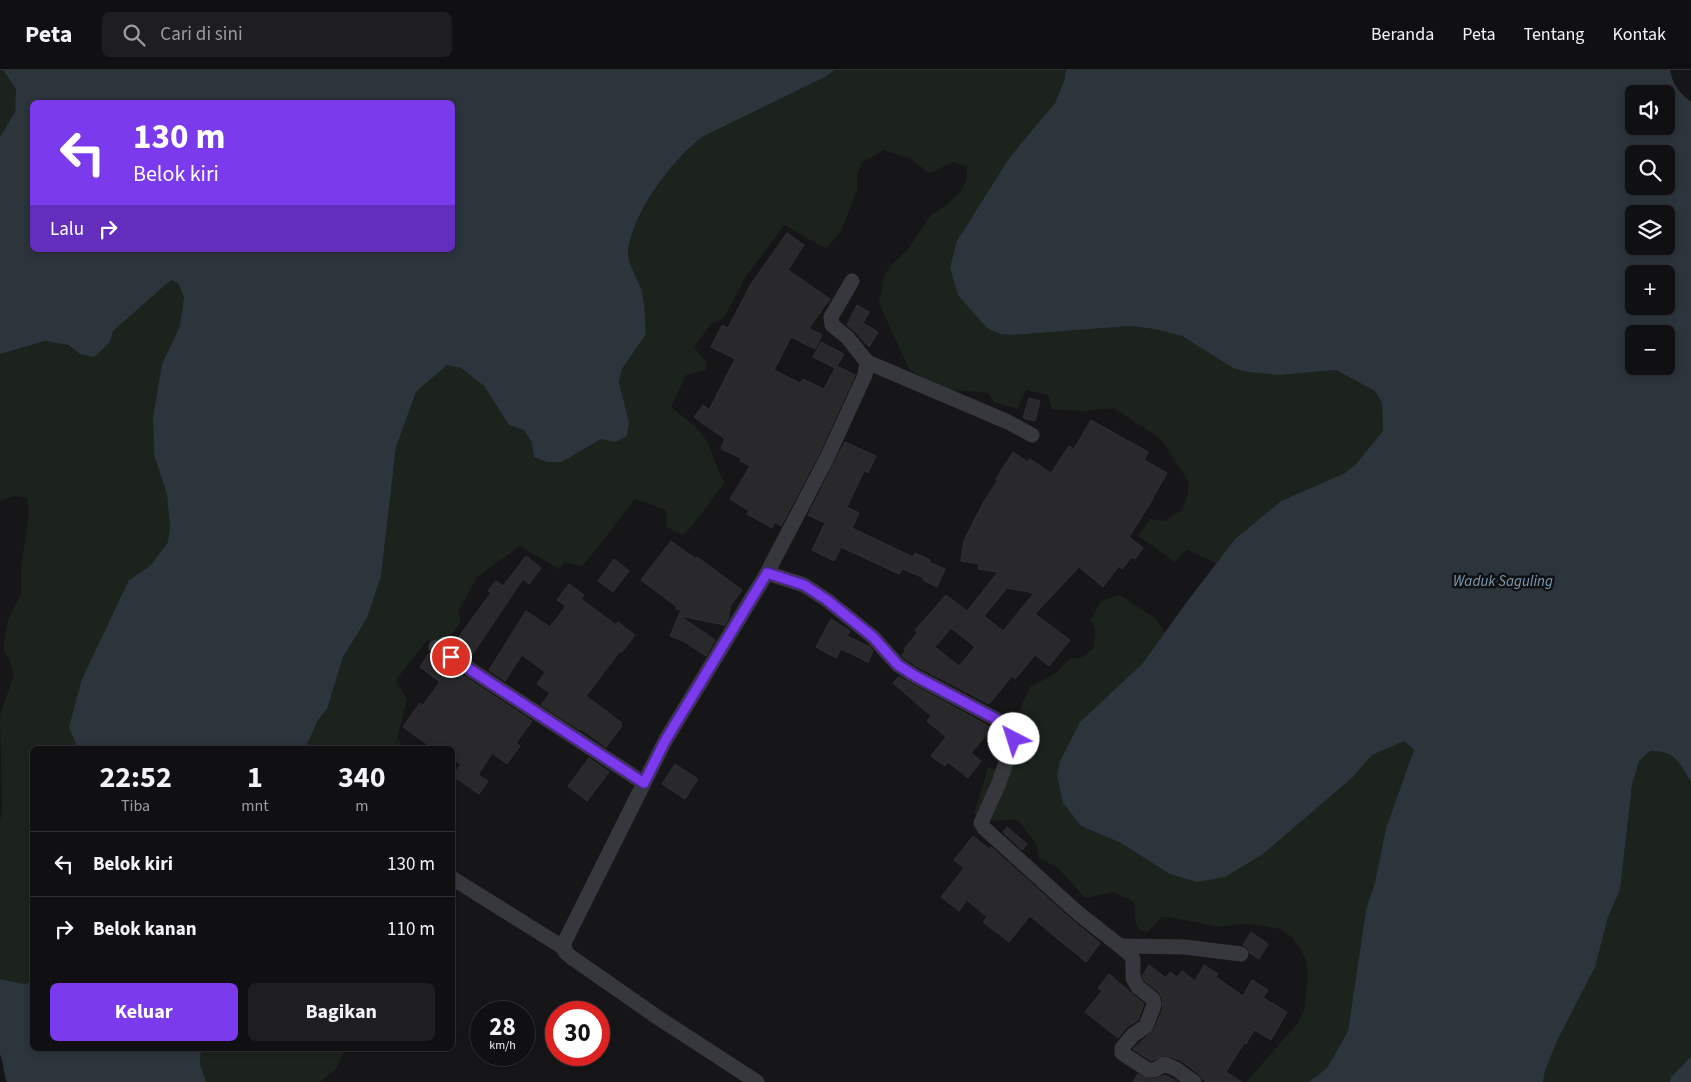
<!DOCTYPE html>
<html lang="id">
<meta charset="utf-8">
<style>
:root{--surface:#101012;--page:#1e1e20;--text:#f1f3f6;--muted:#9c9d9f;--line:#303032;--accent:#7c3aed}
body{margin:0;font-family:"Source Sans 3",sans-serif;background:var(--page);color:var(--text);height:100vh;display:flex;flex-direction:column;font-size:19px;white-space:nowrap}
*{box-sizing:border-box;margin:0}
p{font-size:16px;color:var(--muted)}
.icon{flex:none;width:28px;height:28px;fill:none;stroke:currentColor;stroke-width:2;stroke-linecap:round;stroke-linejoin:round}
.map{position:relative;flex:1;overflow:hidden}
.sheet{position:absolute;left:30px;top:676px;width:425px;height:305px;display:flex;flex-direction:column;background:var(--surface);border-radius:8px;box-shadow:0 2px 8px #0003,0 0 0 1px var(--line)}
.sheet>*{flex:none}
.hud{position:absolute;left:30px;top:30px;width:425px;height:152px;border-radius:8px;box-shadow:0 2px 8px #0003,0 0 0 1px var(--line);background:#7c3aed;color:#fff;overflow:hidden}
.fabs{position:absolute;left:1625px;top:15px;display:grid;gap:10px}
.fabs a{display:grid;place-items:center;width:50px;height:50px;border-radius:8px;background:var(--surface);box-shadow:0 2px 8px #0003,0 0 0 1px var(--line);font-size:25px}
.speed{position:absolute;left:470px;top:931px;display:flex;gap:10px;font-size:25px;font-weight:700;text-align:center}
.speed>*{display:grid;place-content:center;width:65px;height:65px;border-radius:50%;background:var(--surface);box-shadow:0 2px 8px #0003,0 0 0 1px var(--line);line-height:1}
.speed small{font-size:12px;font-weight:400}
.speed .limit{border:8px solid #d22;background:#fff;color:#111}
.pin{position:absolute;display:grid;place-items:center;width:42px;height:42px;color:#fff;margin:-21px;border:2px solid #fff;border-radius:50%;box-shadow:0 1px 5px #0007}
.me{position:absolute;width:55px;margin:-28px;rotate:320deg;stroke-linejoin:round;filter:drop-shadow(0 0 4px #0008)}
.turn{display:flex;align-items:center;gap:18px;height:105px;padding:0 20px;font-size:22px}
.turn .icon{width:65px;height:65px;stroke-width:2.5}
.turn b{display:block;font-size:35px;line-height:42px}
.then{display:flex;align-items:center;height:48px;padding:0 20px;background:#0003;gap:10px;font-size:19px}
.eta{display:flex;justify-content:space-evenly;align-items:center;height:85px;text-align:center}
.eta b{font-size:30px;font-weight:700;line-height:35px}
.action{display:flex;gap:10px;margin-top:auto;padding:10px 20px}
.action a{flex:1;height:58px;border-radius:8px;background:var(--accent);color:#fff;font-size:20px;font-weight:700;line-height:58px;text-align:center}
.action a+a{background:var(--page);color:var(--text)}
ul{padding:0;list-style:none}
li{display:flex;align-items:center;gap:15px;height:65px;padding:0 20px;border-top:1px solid var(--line)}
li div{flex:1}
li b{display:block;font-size:19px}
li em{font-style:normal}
header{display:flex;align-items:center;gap:30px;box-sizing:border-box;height:70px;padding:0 25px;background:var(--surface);border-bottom:1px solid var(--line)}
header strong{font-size:24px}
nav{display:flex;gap:28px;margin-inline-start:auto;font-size:18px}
.search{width:350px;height:45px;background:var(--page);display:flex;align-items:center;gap:12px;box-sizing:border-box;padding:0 18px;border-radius:8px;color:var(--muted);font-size:19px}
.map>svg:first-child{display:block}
</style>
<header>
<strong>Peta</strong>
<div class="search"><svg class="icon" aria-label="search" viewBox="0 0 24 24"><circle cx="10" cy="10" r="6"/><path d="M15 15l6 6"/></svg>Cari di sini</div>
<nav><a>Beranda</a><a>Peta</a><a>Tentang</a><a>Kontak</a></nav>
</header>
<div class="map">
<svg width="1691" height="1012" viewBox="0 0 1691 1012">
<rect width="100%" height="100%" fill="#161618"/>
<g fill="#1c231d">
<polygon points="0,0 3,0 16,19 15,42 0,67"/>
<path d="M 835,0 L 1066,0 L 1065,7 L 1055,33 L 1010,87 L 1001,264 L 1014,265 L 1130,256 L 1154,259 L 1182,266 L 1233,298 L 1279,305 L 1336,300 L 1375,321 L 1382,333 L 1383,361 L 1356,394 L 1345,403 L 1281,431 L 1235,469 L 1216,494 L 1187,479 L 1175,492 L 1138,466 L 1150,449 L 1164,451 L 1182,440 L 1188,424 L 1189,412 L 1161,369 L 1114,338 L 1084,341 L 1052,339 L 1048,325 L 1026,320 L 1017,339 L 994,332 L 988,323 L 941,319 L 909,299 L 879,233 L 883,209 L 890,196 L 908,179 L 930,146 L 945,136 L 961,121 L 967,109 L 967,97 L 954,92 L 929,103 L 911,89 L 884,80 L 862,92 L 857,106 L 857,120 L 841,161 L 827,178 L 821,176 L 784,155 L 745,208 L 724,248 L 711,254 L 694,277 L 707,293 L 706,300 L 686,305 L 671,337 C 684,348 703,360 709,376 C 715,389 717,401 725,412 L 692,456 L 683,465 L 667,457 L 666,440 L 635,429 L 587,491 L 581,496 L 565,492 L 559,499 L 520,476 L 477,507 L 458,542 L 461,552 L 443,576 L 427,570 L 396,610 L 407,630 L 397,668 L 405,679 L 305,679 L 318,650 L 327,639 L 343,587 L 367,548 L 381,506 L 396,377 L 416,322 L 447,295 L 461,298 L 484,316 L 509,355 L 524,360 L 532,373 L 562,392 L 601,368 L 615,372 L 629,352 L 619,312 L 622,299 L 646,264 C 645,250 645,235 642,222 C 639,211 627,192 628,182 C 633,143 672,90 702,67 L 825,7 Z"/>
<path d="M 171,210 L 178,213 L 184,227 L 180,256 L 162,294 L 153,347 L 154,385 L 167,424 L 170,457 L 168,472 L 150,496 L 129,510 L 78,679 L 32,679 L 32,912 L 24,914 L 0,909 L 0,752 L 2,740 L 0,645 L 14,605 L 10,591 L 3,579 L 8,550 L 21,524 L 21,498 L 29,442 L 27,428 L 13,426 L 0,431 L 0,284 C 31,275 51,262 80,284 L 110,272 L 113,261 Z"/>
<polygon points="1120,525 1156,549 1165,563 1143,593 1080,652 1060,691 1057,706 1063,733 1081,756 1121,773 1263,784 1353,707 1372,685 1404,670 1414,680 1386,758 1375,812 1366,840 1348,961 1327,998 1309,1012 1246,1012 1298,953 1304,940 1308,907 1307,893 1301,880 1292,867 1280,859 1258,855 1241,854 1220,857 1169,847 1162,847 1147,862 1140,860 1136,854 1134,832 1113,822 1085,828 1058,798 1039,788 1036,774 1019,751 1011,749 996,751 974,744 988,698 996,699 1021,661 1019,641 1030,617 1056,603 1070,589 1082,587 1094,578 1095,557 1090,551 1101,531"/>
<path d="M 1650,681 C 1676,681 1678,691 1691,712 L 1691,987 L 1671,1007 L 1670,1012 L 1543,1012 L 1545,1001 L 1556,973 L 1595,897 L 1608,847 L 1620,820 L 1632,715 L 1639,690 Z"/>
<polygon points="201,979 345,979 337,998 320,1012 206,1012 200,994"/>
</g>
<g fill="#2c353c" fill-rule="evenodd">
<path d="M 3,0 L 835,0 L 825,7 L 702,67 C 672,90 632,143 628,182 C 627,192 639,211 642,222 C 645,235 645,250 646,264 L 622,299 L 619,312 L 629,352 L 627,366 L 615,372 L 601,369 L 562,392 L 547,392 L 534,387 L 532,373 L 524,360 L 509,355 L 484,316 L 461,298 L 447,295 L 416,322 L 396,377 L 381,506 L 367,548 L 343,587 L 327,639 L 318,650 L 305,679 L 78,679 L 69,657 L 82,609 L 129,510 L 150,496 L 168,472 L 170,457 L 167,424 L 154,385 L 153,347 L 162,294 L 180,256 L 184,227 L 178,213 L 171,210 L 113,261 L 110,272 L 94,287 L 80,284 L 68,275 L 45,271 L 0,284 L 0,67 L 15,42 L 16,19 ZM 32,32 L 452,32 L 452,180 L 32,180 Z"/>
<path d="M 1066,0 L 1670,0 C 1673,16 1679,22 1691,32 L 1691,712 C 1678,691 1676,681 1650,681 L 1639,691 L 1632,715 L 1620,820 L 1608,847 L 1595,897 L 1556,973 L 1545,1001 L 1543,1012 L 1309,1012 L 1327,998 L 1348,961 L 1366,840 L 1375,812 L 1386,758 L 1414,680 L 1404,671 L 1372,685 L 1353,707 L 1263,784 L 1225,807 L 1197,812 L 1170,804 L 1121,773 L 1081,756 L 1063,733 L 1057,706 L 1060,691 L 1080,652 L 1143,593 L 1186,533 L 1235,469 L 1281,431 L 1345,403 L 1356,394 L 1383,361 L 1382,333 L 1375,321 L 1336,300 L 1279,305 L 1248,302 L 1233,298 L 1182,266 L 1154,259 L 1130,256 L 1014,265 L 1001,264 L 987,258 L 958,225 L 950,198 L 957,171 L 1010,87 L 1055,33 L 1065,8 ZM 1634,24 L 1666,24 L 1666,56 L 1634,56 ZM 1634,84 L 1666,84 L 1666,116 L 1634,116 ZM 1634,144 L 1666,144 L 1666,176 L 1634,176 ZM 1634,204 L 1666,204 L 1666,236 L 1634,236 ZM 1634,264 L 1666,264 L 1666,296 L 1634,296 Z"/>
<path d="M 0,909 L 24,914 L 32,912 L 32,979 L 201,979 L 200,994 L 206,1012 L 7,1012 C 3,1003 4,993 0,984 Z"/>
<polygon points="1691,987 1691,1012 1670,1012 1671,1007"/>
</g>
<g fill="#29292c" stroke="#303034" fill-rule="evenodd">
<polygon points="787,163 804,175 788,200 830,229 809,258 822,265 815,279 791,267 774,300 800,313 803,309 824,319 835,298 813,287 821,272 844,284 837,296 855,305 819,384 781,456 775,452 772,458 747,444 749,441 730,429 750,396 740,391 741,388 721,379 725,369 694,347 703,335 709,340 735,289 711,277 722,255 728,258 751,214"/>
<polygon points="857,235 869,242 863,253 878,262 869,277 859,266 859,265 847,255"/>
<polygon points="1029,328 1040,331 1035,351 1023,348"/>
<path d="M 1091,350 L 1148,382 L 1144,390 L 1167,403 L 1152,429 L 1153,429 L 1129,467 L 1143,478 L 1135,489 L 1132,487 L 1122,499 L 1119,496 L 1103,517 L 1079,497 L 1035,544 L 1070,570 L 1049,596 L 1035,585 L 1015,609 L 1012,606 L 989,634 L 920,598 L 904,588 L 902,585 L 905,581 L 904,579 L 918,562 L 915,560 L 946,525 L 967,541 L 998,502 L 978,499 L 979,494 L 961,491 L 964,470 L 983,433 L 998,410 L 996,409 L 1013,382 L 1028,392 L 1030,389 L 1051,403 L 1069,376 L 1074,379 ZM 1007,518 L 1034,523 L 1003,561 L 984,546 ZM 951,558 L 975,577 L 959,596 L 935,577 Z"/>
<polygon points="845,372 876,386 868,403 864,401 847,437 859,443 852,458 913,487 915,483 930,490 929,492 945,499 937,517 923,510 924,508 902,499 899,504 841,477 834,491 812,480 825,453 808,445"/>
<polygon points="671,471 696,489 697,487 742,520 731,535 728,549 725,555 680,546 715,570 706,586 683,571 670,566 681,540 676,539 677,537 641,510"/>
<polygon points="526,486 541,498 529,514 523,509 470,588 452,576 491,523 488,521 496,511 503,516"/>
<polygon points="614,489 629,501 613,522 598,511"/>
<polygon points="569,514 584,525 581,529 616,555 618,552 635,565 622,582 620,581 586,626 622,653 620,655 622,656 606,677 581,659 580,660 541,635 550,623 537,614 545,602 522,585 505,611 489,600 526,541 550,557 566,536 557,530"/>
<polygon points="831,549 850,561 847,566 870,577 873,581 868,592 841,579 836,588 816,577"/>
<polygon points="429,583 532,651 516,673 520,676 507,694 492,683 478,705 488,711 479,724 453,706 461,694 452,689 452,679 434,679 403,657 420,633 423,635 440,612 420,597"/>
<polygon points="899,607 992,658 971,683 981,691 968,708 948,692 945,696 931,686 946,667 927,651 931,646 893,613"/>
<polygon points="589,688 609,702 587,731 568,716"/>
<polygon points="675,694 698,709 685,729 662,714"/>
<polygon points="1007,757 1027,774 1022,780 1003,762"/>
<polygon points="973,766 989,779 991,777 1072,850 1100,873 1086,892 1030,846 1009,872 983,852 987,847 967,830 959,841 941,827 964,798 954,790"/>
<polygon points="1251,862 1268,874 1259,889 1250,883 1247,877 1243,875"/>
<polygon points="1149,895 1166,908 1170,902 1177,907 1182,901 1195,911 1204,895 1218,904 1216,907 1243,926 1252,910 1268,920 1263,928 1287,942 1271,970 1254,960 1246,974 1244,973 1226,1002 1242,1012 1205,1012 1199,1004 1180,990 1164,985 1151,991 1133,979 1154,960 1163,938 1162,927 1159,922 1145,911 1142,906"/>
<polygon points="1109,904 1144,934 1138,950 1127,957 1118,968 1085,942 1102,921 1098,918"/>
<polygon points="1138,1004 1148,1009 1156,1009 1165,1005 1177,1011 1133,1012"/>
</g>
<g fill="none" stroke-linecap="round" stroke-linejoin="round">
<g stroke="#37383d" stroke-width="15">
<polyline points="867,292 1008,352 1032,365"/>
<polyline points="767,503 804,515 827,530 873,567 898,595 915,606 996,649 1012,662 1014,664 1014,669 999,713 981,753 984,758 1078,843 1130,884 1133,889 1133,908 1138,917 1153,929 1154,935 1146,956 1133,965 1122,978 1122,983 1148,1000 1155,1000 1164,994 1176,999 1194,1012"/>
<polyline points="436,577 644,713"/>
<polyline points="452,808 564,878"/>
<polyline points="1120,876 1185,877 1241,884"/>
<polyline points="757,1012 657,947 571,887 565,882 564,873 665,671 767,503 827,388 865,305 867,292 847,267 832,255 831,247 852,211"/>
</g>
</g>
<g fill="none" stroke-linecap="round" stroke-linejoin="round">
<g stroke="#51269a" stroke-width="12">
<polyline id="route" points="451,587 644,713 665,671 767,503 804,515 827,530 873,567 898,595 915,606 996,649 1012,662 1014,664 1014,669"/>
</g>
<use href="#route" stroke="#7c3aed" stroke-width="9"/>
</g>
<g text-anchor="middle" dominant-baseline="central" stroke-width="5" stroke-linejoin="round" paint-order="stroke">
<g font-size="15" font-style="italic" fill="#7f9bb3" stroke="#111113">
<text x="1503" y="511">Waduk Saguling</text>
</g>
</g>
</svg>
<div class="fabs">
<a><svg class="icon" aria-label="sound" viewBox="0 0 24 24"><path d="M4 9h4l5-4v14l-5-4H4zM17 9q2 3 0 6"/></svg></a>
<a><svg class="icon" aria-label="search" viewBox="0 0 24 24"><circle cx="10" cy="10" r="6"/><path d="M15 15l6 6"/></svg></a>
<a><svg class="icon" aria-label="layers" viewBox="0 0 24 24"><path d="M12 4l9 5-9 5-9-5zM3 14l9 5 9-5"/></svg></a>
<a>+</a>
<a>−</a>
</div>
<div class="speed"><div>28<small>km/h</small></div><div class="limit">30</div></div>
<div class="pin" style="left:451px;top:587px;background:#d93025"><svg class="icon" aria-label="arrive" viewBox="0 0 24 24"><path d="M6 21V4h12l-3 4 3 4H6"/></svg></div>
<svg class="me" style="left:1014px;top:669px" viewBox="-20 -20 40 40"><circle r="19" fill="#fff"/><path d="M0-13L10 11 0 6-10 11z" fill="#7c3aed"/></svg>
<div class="hud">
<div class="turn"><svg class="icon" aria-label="left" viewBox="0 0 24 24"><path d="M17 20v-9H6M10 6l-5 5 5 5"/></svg><div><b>130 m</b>Belok kiri</div></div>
<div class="then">Lalu<svg class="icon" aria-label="right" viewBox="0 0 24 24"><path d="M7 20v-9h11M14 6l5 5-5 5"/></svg></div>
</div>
<section class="sheet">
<div class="eta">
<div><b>22:52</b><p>Tiba</p></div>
<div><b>1</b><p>mnt</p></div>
<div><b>340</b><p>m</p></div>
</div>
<ul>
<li><svg class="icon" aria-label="left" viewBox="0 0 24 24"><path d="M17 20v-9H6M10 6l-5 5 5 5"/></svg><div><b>Belok kiri</b></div><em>130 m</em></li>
<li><svg class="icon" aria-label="right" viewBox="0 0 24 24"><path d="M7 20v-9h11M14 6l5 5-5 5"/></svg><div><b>Belok kanan</b></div><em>110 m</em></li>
</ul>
<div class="action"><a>Keluar</a><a>Bagikan</a></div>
</section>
</div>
